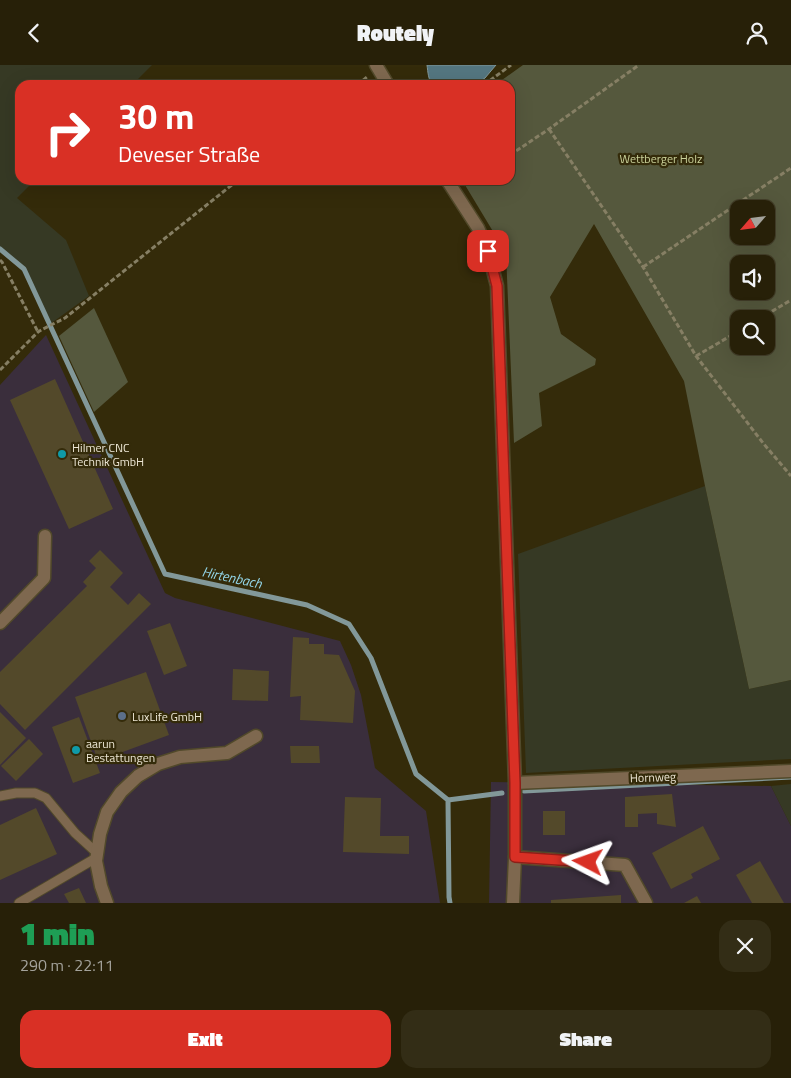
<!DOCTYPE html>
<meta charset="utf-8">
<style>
:root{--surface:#272008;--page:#332d16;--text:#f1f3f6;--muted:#a4a39c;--line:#433e29;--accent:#d93025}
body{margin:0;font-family:"Titillium Web",sans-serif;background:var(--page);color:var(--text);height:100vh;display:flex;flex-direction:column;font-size:19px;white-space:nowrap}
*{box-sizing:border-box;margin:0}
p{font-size:16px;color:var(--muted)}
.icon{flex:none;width:28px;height:28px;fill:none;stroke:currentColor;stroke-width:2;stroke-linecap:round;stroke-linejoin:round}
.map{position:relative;height:838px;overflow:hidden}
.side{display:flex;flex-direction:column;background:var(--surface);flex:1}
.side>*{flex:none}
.banner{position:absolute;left:15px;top:15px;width:500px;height:105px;border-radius:15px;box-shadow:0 5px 20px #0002,0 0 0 1px var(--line);background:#d93025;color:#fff;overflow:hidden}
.needle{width:32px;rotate:242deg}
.controls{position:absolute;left:730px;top:135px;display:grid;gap:10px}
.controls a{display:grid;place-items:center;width:45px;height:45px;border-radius:10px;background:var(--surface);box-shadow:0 5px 20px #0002,0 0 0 1px var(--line);font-size:25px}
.pin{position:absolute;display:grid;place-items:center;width:42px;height:42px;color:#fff;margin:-21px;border-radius:10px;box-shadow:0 2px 8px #0006}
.me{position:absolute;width:55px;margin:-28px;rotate:274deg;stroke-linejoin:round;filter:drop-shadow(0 0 4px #0008)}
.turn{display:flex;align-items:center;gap:18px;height:105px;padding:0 20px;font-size:22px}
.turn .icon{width:65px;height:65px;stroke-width:2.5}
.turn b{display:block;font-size:35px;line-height:42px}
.round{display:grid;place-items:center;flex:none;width:52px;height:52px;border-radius:15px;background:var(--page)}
.head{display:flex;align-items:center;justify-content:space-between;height:85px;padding:0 20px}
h1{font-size:30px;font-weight:800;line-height:38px;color:#1e9e55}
.button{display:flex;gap:10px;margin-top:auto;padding:10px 20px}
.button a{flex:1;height:58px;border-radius:15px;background:var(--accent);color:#fff;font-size:20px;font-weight:800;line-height:58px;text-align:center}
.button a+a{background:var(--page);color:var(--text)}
header{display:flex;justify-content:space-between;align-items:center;height:65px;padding:0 20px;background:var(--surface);font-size:22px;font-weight:800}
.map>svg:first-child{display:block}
</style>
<header><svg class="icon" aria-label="back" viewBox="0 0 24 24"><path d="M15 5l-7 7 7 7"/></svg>Routely<svg class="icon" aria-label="person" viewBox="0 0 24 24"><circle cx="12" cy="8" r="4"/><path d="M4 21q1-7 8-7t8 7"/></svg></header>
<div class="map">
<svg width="791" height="838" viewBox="0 0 791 838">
<rect width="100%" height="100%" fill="#342b0a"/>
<g fill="#3a2e3c">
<polygon points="46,270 165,528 175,533 340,576 351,600 361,630 375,703 426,746 440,838 0,838 0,320"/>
<polygon points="491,717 771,721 791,761 791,838 489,838"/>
</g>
<g fill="#363924">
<polygon points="0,0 152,0 132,20 20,20 20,115 35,115 17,133 66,175 89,231 50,259 26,204 0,184"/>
<polygon points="705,421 749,624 791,615 791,694 526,708 518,489"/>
<polygon points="791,719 791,761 771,721"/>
</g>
<g fill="#55583d" fill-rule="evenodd">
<path d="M 523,0 L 791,0 L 791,615 L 749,624 L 705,421 L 684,316 L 594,159 L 550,232 L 561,269 L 596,294 L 595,300 L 539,328 L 542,361 L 514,378 L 506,188 L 462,115 L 510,115 L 510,20 L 495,20 ZM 739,144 L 766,144 L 766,171 L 739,171 ZM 739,199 L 766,199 L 766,226 L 739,226 ZM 739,254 L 766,254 L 766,281 L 739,281 Z"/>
<polygon points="94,243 128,317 94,347 59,271"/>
</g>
<path fill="#547680" stroke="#829899" d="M 427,0 L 496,0 L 485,13 L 474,20 L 433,20 C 428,15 428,7 427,0 Z"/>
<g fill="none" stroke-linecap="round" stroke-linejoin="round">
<g stroke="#829899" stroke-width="5">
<polyline points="0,184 24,204 165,509 307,540 349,559 371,593 416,709 448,735 449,832 450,838"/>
<polyline points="524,726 791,712"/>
<polyline points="448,735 502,728"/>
</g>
</g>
<g fill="#53492a">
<polygon points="55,314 113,444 69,464 10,335"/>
<polygon points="100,485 123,508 110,522 128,540 139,528 151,539 25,665 0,639 0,607 87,521 83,517 96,503 89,496"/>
<polygon points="170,558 187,601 164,610 147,566"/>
<polygon points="293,572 309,573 309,579 324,579 324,589 339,590 355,626 353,658 300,655 301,631 290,632"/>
<polygon points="233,604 269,606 268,636 232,635"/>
<polygon points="146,607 169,670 98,696 75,632"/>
<polygon points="0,647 26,673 0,700"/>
<polygon points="79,652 100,708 73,718 52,662"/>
<polygon points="29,674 43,689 16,716 1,701"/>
<polygon points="290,681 319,681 320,698 291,698"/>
<polygon points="672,729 676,762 657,759 657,748 638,749 638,762 625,762 625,732"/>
<polygon points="345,732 381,733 380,771 409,771 409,789 343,787"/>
<polygon points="36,743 57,789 0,815 0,760"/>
<rect x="543" y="746" width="22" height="24"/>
<polygon points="703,761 720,794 691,809 693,813 671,824 652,788"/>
<polygon points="760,796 784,838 752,838 736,810"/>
<polygon points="79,823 86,838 69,838 64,829"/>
<polygon points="621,830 621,838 551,838 551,835"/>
<polygon points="697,831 701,838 684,838"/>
</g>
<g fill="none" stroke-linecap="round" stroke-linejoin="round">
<g stroke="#51492a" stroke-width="11">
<g id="service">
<polyline points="0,731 16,728 35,728 46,733 75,768 97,788"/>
<polyline points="19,838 96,793"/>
</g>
</g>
<g stroke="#51492a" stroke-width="15">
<g id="minor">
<polyline points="376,0 388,20"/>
<polyline points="447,115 478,163 488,186 497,221 515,718 515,792 513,838"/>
<polyline points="0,558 44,513 45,471"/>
<polyline points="515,718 791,706"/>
<polyline points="515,792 625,800 646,838"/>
<polyline points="107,838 101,821 96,796 100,769 107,747 121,727 138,711 158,699 180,692 227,688 256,671"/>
</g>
</g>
<g stroke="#867f64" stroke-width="3" stroke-dasharray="5 2.5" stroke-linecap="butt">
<polyline points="357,20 367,12"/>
<polyline points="484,20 511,0"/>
<polyline points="549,64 643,202 696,291 763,378 791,411"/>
<polyline points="510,90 549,64 639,0"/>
<polyline points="464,120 472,115"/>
<polyline points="0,195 2,197 38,267"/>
<polyline points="643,202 791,103"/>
<polyline points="759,254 791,235"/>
<polyline points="696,291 739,266"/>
<polyline points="0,305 38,267 43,264 65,253 238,115"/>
</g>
<use href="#service" stroke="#7e684f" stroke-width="9"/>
<use href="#minor" stroke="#7e684f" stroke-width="12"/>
</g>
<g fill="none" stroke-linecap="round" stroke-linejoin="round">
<g stroke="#8d1f18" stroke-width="12">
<polyline id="route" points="488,186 497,221 515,718 515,792 588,797"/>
</g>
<use href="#route" stroke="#d93025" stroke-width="9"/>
</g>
<g fill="#0f9aa8" stroke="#342b0a" stroke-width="2">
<circle cx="62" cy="389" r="5"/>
<circle cx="76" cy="685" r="5"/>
</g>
<circle fill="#5c6f8a" stroke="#342b0a" stroke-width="2" cx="122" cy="651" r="5"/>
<g text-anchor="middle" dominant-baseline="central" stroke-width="4.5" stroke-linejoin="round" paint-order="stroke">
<g font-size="12" fill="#cbd29b" stroke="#342b0a">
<text x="661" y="93">Wettberger Holz</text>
</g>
<g font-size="12" fill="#ece6d4" stroke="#342b0a" text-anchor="start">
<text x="72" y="382">Hilmer CNC<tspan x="72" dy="14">Technik GmbH</tspan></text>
<text x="132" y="651">LuxLife GmbH</text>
<text x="86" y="678">aarun<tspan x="86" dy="14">Bestattungen</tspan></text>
</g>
<g font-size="12" fill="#ece6d4" stroke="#342b0a">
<text transform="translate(653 712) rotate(-2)">Hornweg</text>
</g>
<g font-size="14" font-style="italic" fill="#93d6e9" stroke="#342b0a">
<text transform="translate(232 512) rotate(12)">Hirtenbach</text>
</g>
</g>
</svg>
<div class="controls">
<a><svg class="needle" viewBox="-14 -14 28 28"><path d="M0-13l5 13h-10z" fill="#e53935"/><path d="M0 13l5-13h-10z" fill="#a4a39c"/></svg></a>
<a><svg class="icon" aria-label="sound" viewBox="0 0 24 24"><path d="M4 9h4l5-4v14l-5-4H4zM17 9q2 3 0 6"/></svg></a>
<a><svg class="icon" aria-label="search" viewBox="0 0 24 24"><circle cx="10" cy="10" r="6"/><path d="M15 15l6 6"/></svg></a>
</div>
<div class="pin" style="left:488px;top:186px;background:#d93025"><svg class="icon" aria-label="arrive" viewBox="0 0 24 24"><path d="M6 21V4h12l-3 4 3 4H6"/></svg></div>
<svg class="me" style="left:588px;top:797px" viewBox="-20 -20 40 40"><path d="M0-17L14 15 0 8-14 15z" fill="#d93025" stroke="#fff" stroke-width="4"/></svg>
<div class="banner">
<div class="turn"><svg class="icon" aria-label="right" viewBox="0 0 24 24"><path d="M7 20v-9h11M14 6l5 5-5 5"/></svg><div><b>30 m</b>Deveser Straße</div></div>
</div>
</div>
<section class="side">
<div class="head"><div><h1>1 min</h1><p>290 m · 22:11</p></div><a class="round"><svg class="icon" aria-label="close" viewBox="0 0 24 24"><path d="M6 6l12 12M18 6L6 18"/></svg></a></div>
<div class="button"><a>Exit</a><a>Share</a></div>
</section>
